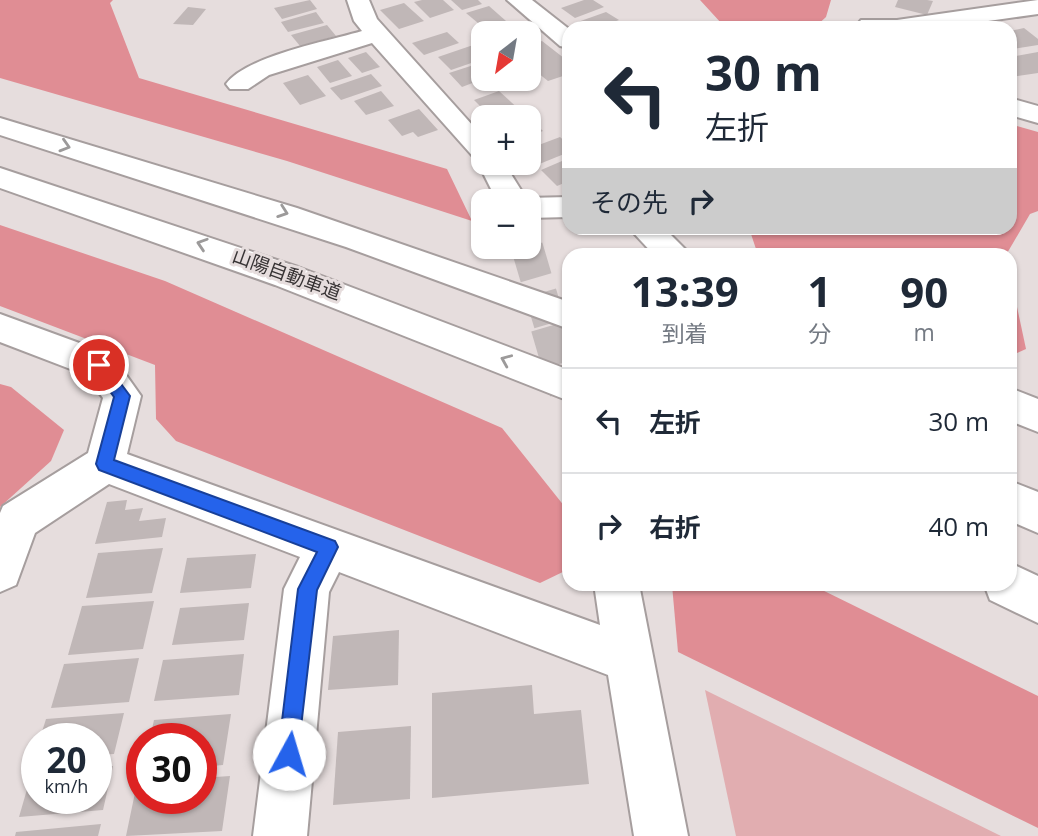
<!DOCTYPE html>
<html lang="ja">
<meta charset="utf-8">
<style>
:root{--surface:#fff;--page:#f6f6f7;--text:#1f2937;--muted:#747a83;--line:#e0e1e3}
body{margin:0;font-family:"Open Sans","Noto Sans JP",sans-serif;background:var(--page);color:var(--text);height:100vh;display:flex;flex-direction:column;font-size:26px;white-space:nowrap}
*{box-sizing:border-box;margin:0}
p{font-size:23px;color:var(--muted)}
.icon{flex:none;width:38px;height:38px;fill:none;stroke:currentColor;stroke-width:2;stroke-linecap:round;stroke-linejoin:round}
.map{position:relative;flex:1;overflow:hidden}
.panel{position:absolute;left:562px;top:248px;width:455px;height:343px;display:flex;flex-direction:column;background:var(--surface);border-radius:21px;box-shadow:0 2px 5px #0004}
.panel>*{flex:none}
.banner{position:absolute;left:562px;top:21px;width:455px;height:214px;border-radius:21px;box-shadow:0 2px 5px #0004;background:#fff;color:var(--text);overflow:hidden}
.needle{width:46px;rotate:211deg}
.fabs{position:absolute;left:471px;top:21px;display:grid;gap:14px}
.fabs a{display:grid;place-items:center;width:70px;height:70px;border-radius:14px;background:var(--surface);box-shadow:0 2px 5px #0004;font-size:35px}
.speed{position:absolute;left:21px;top:723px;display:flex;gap:14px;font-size:35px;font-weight:700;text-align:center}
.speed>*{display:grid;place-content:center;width:91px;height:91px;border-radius:50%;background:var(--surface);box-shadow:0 2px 5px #0004;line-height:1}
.speed small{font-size:18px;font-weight:400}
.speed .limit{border:10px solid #d22;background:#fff;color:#111}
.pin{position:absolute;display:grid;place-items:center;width:60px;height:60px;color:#fff;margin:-30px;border:4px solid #fff;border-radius:50%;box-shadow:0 2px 7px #0007}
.me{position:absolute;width:77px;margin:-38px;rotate:6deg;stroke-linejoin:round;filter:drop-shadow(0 0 5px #0008)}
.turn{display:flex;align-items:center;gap:24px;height:147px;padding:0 28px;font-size:32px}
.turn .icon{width:91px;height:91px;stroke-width:2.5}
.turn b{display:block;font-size:49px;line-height:60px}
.then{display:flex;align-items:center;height:66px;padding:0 28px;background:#0003;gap:14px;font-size:26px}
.eta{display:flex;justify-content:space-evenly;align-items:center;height:119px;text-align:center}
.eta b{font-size:42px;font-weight:700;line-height:49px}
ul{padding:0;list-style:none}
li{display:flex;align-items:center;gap:21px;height:105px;padding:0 28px;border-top:2px solid var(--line)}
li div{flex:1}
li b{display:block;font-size:26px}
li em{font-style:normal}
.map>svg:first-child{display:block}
</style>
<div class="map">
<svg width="1038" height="836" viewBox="0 0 1038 836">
<rect width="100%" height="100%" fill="#e6dddd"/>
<polygon fill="#e1adb0" points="705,690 1001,836 736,836"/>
<g fill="#e08d94">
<polygon points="0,0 113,0 110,3 139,78 447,169 472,221 287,161 0,78"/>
<polygon points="700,0 831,0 826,17 814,28 722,28 722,24"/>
<polygon points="1010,124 1038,132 1038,211 1030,214 1006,255 758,255 749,228 1010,228"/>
<polygon points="0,225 165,281 502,428 565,507 569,569 540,583 176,441 156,419 155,365 0,306"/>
<polygon points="1010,274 1026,349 1010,356"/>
<polygon points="0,384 11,387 64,430 51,461 0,507"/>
<polygon points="672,585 812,585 1038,696 1038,828 678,652"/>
</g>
<g fill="#c0b7b7">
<polygon points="310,0 317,9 282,19 274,8"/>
<polygon points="422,0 443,0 454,10 430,18 414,2"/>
<polygon points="451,0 478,0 482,4 462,10"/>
<polygon points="584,0 593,0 604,7 575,18 561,8"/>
<polygon points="898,0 927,0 933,1 927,15 895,7"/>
<polygon points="404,3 424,21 399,29 380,10"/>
<polygon points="489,6 506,21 484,28 466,13"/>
<polygon points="188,7 206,9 193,25 173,24"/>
<polygon points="316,12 324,23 288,32 281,22"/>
<polygon points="606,12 619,20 598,28 583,28 575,23"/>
<polygon points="519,21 536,35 528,37 528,33 488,31"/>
<polygon points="327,25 336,36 300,46 291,35"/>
<polygon points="1024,28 1038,39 1038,45 1013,49 1010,47 1010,31"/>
<polygon points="447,32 459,43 424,55 412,43"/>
<polygon points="542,41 569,62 569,74 548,81 528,65 528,46"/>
<polygon points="482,42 483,59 451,70 438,57"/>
<polygon points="366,52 380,67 362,73 348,58"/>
<polygon points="1038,52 1038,73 1010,77 1010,57"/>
<polygon points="338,60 352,76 330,83 317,67"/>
<polygon points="483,62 483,79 462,87 449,73"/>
<polygon points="371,74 382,86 341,100 330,88"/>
<polygon points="308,75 326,96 300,105 283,83"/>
<polygon points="381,91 394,106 366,115 354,101"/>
<polygon points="499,91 522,112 509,117 491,117 474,100"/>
<polygon points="419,109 438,130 418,137 413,132 402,136 388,120"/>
<polygon points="528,117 543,131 528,137"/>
<polygon points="560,137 569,145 569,152 532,167 528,164 528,149"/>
<polygon points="569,158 569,181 557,186 541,170"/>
<polygon points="127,500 125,510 143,508 139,521 166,518 162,537 95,544 107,502"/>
<polygon points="163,548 152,593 86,598 98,553"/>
<polygon points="256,554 251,588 180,593 187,558"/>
<polygon points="154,601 143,649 68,655 82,606"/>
<polygon points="249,603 244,640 172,645 180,608"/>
<polygon points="399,630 398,685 328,690 333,636"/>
<polygon points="244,654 239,695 154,701 163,660"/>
<polygon points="139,658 129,702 51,708 64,664"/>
<polygon points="532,685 534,714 581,710 589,784 432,798 432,693"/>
<polygon points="124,713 114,754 96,755 96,738 40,738 46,719"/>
<polygon points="231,714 223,765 201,767 201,738 150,738 154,720"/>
<polygon points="411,726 410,799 333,805 338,732"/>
<polygon points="113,766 103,810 19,817 32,772 37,771 37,798 96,798 96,767"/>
<polygon points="230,776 222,831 126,836 137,783 142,783 142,798 201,798 201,778"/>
<polygon points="101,824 98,836 15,836 16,832"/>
</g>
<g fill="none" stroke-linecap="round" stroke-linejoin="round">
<polyline stroke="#c3bbbb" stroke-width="32" stroke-dasharray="32 16" stroke-linecap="butt" points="527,247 551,328"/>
<polyline stroke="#c3bbbb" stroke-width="39" stroke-dasharray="39 19" stroke-linecap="butt" points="550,326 569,391"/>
<g stroke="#a69e9e" stroke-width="4">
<g id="minor">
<path d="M 347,0 L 369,0 L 377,19 L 483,137 L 483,163 L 504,163 L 526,198 L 569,197 L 569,217 L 528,218 L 528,201 L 497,201 L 477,161 L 372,43 L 269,75 L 248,89 L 230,89 L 226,84 C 246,56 329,41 362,31 L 354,21 Z"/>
<polygon points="507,0 532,0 569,29 569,48 560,46"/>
<polygon points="1038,0 1038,14 939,28 859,28 857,25 861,20 897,20"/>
<polygon points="1010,98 1038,106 1038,123 1010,115"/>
<polygon points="629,228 664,228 692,256 655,256"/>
<polygon points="0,314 112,355 141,396 127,454 600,625 594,584 639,584 688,836 634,836 608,675 339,572 329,592 307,836 253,836 284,589 300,557 109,484 35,533 16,585 0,592 0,513 3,506 88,453 103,398 86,375 0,342"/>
<polygon points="1010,388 1038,399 1038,432 1010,421"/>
</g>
</g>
<g stroke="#a69e9e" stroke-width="4">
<g id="highway">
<polygon points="0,118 297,208 569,302 569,329 346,247 0,135"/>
<polygon points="0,168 298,267 569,370 569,401 275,285 0,188"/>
<polygon points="1010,481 1038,492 1038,533 1010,521"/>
<polygon points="1010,563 1038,576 1038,623 990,600 984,584 1010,584"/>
</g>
</g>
<use href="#minor" fill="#fff" fill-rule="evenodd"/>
<use href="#highway" fill="#fff" fill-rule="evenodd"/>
</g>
<defs><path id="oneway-chevron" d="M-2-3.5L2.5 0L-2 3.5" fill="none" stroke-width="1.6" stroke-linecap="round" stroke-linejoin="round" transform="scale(1.75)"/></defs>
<g stroke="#9c9a9a">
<use href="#oneway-chevron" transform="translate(65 146) rotate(17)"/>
<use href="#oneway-chevron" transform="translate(283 212) rotate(19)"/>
<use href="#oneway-chevron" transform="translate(202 244) rotate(-162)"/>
<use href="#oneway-chevron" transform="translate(506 360) rotate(-157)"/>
</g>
<polygon fill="#2563eb" stroke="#184099" stroke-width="2" points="99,359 104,361 130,396 114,460 335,541 338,547 317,590 297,761 289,764 282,761 278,754 298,589 317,552 99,470 96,464 114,397 91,365"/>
<g text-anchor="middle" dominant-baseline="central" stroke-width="6" stroke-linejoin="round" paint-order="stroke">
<g font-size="19" fill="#383435" stroke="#e6dddd">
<text transform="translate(287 274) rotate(20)">山陽自動車道</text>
</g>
</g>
</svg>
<div class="fabs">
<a><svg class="needle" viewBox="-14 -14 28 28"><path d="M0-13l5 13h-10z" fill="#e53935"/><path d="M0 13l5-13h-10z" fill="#747a83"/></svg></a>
<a>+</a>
<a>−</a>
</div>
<div class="speed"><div>20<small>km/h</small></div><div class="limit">30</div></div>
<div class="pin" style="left:99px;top:365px;background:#d93025"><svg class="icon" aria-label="arrive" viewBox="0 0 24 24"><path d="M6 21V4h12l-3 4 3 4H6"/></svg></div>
<svg class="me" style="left:289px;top:754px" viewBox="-20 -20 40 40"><circle r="19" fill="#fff"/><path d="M0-13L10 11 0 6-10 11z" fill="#2563eb"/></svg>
<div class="banner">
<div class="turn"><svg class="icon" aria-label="left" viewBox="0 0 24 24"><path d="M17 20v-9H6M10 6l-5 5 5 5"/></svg><div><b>30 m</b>左折</div></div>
<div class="then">その先<svg class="icon" aria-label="right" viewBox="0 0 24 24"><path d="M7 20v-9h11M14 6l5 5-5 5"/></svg></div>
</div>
<section class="panel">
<div class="eta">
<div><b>13:39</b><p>到着</p></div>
<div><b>1</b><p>分</p></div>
<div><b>90</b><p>m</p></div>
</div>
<ul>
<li><svg class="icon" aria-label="left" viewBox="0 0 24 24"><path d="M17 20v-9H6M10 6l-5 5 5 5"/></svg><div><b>左折</b></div><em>30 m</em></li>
<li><svg class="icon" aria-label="right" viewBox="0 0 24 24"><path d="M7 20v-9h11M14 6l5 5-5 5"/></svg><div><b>右折</b></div><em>40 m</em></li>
</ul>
</section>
</div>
